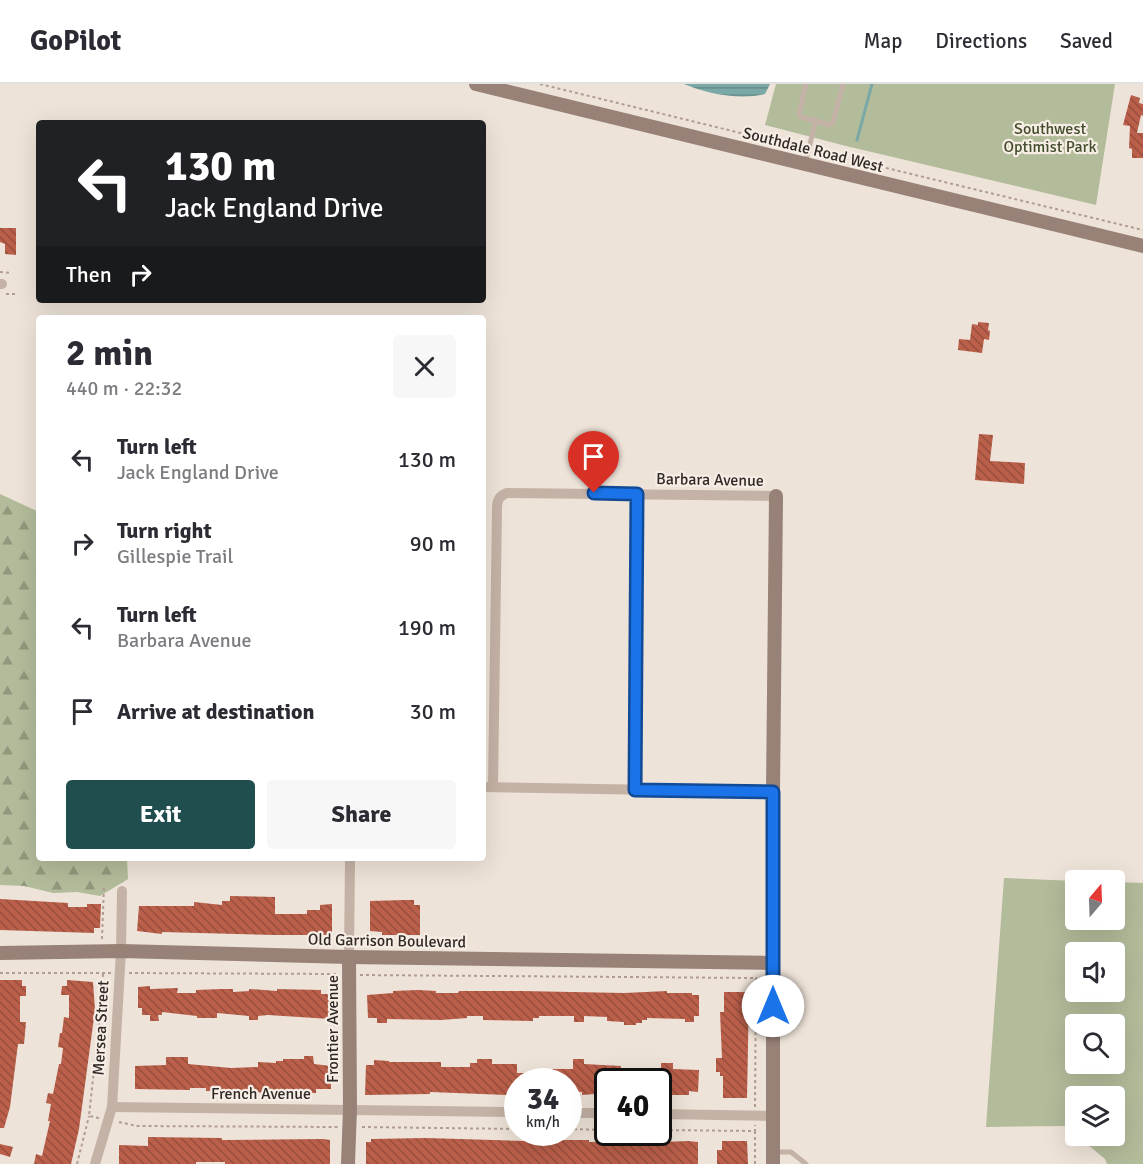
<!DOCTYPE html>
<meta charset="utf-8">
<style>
:root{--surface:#fff;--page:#f7f7f7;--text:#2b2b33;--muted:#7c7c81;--line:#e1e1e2;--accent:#204e4f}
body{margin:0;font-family:Signika,sans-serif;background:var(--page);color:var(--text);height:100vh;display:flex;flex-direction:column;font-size:22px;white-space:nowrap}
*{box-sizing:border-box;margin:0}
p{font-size:20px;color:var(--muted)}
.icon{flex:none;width:33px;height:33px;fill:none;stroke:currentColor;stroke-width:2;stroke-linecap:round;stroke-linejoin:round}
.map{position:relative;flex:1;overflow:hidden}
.drawer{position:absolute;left:36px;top:231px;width:450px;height:546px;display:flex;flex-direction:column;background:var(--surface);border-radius:6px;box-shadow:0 6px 24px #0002}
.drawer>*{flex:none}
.top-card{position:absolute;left:36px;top:36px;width:450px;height:183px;border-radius:6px;box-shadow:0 6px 24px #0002;background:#202124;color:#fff;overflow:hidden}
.needle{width:39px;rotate:19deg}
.fabs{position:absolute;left:1065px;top:786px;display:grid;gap:12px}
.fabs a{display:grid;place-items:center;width:60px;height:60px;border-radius:6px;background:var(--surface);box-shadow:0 6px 24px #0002;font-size:30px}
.speed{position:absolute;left:504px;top:984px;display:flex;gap:12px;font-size:30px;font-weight:700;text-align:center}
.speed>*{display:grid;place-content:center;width:78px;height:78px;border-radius:50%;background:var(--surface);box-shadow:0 6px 24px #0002;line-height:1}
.speed small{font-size:15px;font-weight:400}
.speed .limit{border:3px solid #111;border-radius:9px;background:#fff;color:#111}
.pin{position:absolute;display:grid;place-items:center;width:51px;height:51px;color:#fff;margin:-62px -26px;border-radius:50% 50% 50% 0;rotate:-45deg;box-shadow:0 0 6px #0007}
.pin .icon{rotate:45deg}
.me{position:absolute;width:66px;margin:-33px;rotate:0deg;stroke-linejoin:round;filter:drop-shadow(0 0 4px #0008)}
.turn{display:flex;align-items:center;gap:21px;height:126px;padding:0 30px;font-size:27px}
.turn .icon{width:78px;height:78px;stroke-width:2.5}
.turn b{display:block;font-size:42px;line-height:51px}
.then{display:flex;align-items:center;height:57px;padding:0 30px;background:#0003;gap:12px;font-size:22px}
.round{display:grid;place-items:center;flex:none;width:63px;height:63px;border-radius:6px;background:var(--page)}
.summary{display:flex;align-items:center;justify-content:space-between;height:102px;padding:0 30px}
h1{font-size:36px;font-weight:700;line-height:45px}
.cta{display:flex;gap:12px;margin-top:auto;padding:12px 30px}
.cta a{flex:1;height:69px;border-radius:6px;background:var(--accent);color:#fff;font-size:24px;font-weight:700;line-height:69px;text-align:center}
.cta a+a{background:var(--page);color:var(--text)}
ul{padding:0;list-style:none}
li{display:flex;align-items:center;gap:18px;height:84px;padding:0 30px}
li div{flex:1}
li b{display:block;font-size:22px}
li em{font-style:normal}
header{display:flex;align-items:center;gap:36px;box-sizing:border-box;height:84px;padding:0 30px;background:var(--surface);border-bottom:2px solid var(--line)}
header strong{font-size:28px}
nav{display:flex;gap:33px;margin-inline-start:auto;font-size:21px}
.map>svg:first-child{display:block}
</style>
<header>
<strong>GoPilot</strong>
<nav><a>Map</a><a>Directions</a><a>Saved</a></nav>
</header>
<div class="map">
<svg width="1143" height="1080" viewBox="0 0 1143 1080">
<defs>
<pattern id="forest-firs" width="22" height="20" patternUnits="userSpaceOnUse" patternTransform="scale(1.5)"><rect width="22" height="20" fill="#b2bb9a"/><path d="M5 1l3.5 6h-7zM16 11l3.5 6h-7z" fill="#91987d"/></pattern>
<pattern id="water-rules" width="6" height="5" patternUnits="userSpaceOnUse" patternTransform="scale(1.5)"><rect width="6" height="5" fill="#7aa8a7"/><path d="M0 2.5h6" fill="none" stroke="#658988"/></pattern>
<pattern id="building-back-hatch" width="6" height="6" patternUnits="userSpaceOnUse" patternTransform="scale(1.5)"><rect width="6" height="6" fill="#ba5f4a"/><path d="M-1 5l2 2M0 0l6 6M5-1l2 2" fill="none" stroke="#984e3d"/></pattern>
</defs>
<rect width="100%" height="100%" fill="#eee3d8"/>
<g fill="#b2bb9a" fill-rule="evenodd">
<polygon points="776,0 1115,0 1096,121 846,62 765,41"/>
<path d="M 1004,794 L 1075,797 L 1076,836 L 1114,836 L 1115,798 L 1143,799 L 1143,1080 L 1107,1080 L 1105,1075 L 1077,1052 L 1114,1052 L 1114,1012 L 1076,1012 L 1075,1051 L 1065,1042 L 986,1043 ZM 1076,868 L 1114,868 L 1114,908 L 1076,908 ZM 1076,940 L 1114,940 L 1114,980 L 1076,980 Z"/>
</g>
<polygon fill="url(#forest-firs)" points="0,410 39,428 39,774 127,774 128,795 100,812 77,808 53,809 24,802 0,801"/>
<path fill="url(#water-rules)" d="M 684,0 L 770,0 L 765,10 C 740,16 707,10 684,0 Z"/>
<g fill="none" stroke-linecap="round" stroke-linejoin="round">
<polyline stroke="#7aa8a7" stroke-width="3" points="857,56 872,0"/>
</g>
<g fill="url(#building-back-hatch)">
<polygon points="1131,11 1140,14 1139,19 1143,20 1143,32 1141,31 1137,49 1143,49 1143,74 1132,74 1132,65 1129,64 1130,42 1123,41"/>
<polygon points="0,144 16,144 16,171 5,170 5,160 0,158"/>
<polygon points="978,238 989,239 988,246 990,247 989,256 984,255 982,269 958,266 959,255 970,256 972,240 978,241"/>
<polygon points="979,350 993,351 990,377 1025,379 1024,400 975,396"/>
<polygon points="230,812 275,813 275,830 307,830 307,826 320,826 320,821 332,820 332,848 327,848 327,851 274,851 162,848 162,850 137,847 139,822 194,822 194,818 222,821 222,817 230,817"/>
<polygon points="0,815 68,819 68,823 87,823 87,820 101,820 100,844 94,844 94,849 0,846"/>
<polygon points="405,816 414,816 414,821 420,821 420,851 382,851 382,848 370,847 370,817"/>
<polygon points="0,896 22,896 22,902 26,902 26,912 20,912 20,938 26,938 24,960 18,960 10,1023 4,1044 0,1044"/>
<polygon points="67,896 93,898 95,926 79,1045 71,1080 34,1080 36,1070 42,1072 50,1037 48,1037 51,1020 46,1019 48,1009 53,1010 59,980 61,980 63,964 58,963 60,949 62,949 64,933 69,934 69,911 61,911 62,902 67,902"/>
<polygon points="150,902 150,905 178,904 177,909 196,909 196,906 221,905 233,905 233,908 249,907 249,905 277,907 277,905 321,906 321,910 331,910 330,935 268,931 258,932 258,936 249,936 249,932 217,929 217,934 197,934 197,932 162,928 162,931 158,931 159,937 150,937 150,931 142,931 142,924 138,924 138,903"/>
<polygon points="418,906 436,907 436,909 458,909 459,907 521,907 624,909 667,907 667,909 692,909 692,911 699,911 699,932 694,932 694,938 685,938 685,935 647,934 647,936 642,936 642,939 636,939 636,941 624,941 624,938 607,937 607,933 584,932 584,938 574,938 574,932 539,932 539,934 533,934 533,937 483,936 483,932 467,932 467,934 441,936 387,935 387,939 377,939 377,934 368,934 367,911 393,909 393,907"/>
<polygon points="724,908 749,908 747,1014 723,1014 723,992 720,992 720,988 716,988 716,974 722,974 720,928 724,928"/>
<polygon points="304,972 313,972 314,980 331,982 331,1005 316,1005 316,1009 276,1009 206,1007 206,1004 190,1004 190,1006 135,1005 135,982 166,981 166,973 188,973 188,980 231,984 258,983 258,978 276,979 276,977 283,977 283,975 304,975"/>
<polygon points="477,975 492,975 492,980 517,980 517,989 550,989 550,985 573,985 573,975 584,975 584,980 621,982 621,985 661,985 661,979 673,979 673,985 699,986 698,1008 689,1007 689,1011 658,1011 658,998 608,998 608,1009 582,1011 582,1008 568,1007 568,998 518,998 518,1010 507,1011 430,1008 430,1010 365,1011 366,981 374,981 374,976 389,977 389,978 441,978 441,983 470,983 470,979 477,979"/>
<polygon points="148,1053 222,1054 222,1056 323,1055 330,1056 330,1080 225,1080 225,1078 196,1078 196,1080 119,1080 119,1061 148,1062"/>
<polygon points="371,1055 426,1054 556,1058 556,1056 589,1056 589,1058 637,1057 646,1060 662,1061 662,1058 688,1057 698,1058 698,1080 366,1080 366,1058 371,1058"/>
<polygon points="722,1057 747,1057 748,1080 717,1080 717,1066 722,1066"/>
<polygon points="0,1060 13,1063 10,1073 0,1070"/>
</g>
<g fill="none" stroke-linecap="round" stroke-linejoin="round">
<g stroke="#b09c90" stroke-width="2" stroke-dasharray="3 3" stroke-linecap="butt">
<polyline points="540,0 802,64"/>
<polyline points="816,67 1143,146"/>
<polyline points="0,188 12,189"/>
<polyline points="6,210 16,210"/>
<polyline points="102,855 104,801"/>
<polyline points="0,889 111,889"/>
<polyline points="129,889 336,890"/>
<polyline points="360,891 756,894 755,1023"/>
<polyline points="99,1034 89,1032 102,912 103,889"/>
<polyline points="119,1038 137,1042 338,1043"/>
<polyline points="362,1043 518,1045"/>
<polyline points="568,1045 608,1046"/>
<polyline points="658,1046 755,1047 755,1041"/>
<polyline points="755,1047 755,1080"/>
<polyline points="77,1080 89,1032"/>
</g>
<g stroke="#c5b2a6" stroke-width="5">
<polyline points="806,0 799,30 801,33 830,41 833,39 843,0"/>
<polyline points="805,80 816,36"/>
<polyline points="773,1068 791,1068 806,1080"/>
</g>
<g stroke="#c5b2a6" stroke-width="10">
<polyline points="0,200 2,200"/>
<polyline points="483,703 773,708"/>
<path d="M 493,703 L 497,425 C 497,416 499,412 507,409 L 776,412"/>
<polyline points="635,706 637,410"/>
<polyline points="349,873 350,774"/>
<polyline points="112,1023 518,1028"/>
<polyline points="568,1029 608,1029"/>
<polyline points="658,1030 774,1032"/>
<polyline points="95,1080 112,1023 121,867 122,807"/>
</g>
<g stroke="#988177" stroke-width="14">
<polyline points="476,0 1143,162"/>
<polyline points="0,869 121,867 349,873 773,879"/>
<polyline points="348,1080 350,1025 349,873"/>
<polyline points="773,1080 773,708 776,412"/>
</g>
</g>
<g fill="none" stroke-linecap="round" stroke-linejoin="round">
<g stroke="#114b97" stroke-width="15">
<polyline id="route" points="594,409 637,410 635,706 773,708 773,922"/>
</g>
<use href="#route" stroke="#1a73e8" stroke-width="10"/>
</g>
<g text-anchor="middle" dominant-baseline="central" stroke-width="4.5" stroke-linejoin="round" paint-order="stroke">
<g font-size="16" fill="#434d2c" stroke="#f6ede4">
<text x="1050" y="45">Southwest<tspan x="1050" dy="18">Optimist Park</tspan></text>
</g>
<g font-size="16" fill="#312926" stroke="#f6ede4">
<text transform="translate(813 66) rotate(14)">Southdale Road West</text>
<text transform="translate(710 396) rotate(1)">Barbara Avenue</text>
<text transform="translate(387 857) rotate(1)">Old Garrison Boulevard</text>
<text transform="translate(101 944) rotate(-87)">Mersea Street</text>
<text transform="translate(333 945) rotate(-90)">Frontier Avenue</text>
<text x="261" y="1010">French Avenue</text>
</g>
</g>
</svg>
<div class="fabs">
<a><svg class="needle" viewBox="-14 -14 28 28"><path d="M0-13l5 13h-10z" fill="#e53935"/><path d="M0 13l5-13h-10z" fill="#7c7c81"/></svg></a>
<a><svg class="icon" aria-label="sound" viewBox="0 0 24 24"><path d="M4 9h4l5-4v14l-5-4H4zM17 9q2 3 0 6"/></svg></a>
<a><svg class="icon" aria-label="search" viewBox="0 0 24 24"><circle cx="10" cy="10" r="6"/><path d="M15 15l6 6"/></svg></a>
<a><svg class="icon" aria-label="layers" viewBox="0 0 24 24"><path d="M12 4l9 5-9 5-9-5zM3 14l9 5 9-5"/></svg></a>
</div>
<div class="speed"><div>34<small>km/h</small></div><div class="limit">40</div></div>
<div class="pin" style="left:594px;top:409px;background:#d93025"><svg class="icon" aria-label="arrive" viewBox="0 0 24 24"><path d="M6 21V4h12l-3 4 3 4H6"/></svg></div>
<svg class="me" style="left:773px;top:922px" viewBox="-20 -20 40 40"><circle r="19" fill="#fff"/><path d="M0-13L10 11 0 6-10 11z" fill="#1a73e8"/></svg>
<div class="top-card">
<div class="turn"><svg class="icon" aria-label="left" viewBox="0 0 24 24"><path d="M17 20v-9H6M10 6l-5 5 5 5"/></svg><div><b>130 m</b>Jack England Drive</div></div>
<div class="then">Then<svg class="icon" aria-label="right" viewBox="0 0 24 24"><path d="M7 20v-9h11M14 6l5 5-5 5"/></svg></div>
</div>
<section class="drawer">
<div class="summary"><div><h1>2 min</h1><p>440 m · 22:32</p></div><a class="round"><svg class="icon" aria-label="close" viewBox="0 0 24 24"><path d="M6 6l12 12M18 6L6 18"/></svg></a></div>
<ul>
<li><svg class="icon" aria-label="left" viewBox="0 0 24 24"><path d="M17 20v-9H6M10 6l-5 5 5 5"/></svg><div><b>Turn left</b><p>Jack England Drive</p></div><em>130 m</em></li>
<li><svg class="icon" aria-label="right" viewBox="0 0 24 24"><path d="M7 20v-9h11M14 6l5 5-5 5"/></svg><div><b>Turn right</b><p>Gillespie Trail</p></div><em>90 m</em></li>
<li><svg class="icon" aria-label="left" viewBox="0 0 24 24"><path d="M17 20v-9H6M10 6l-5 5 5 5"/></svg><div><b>Turn left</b><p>Barbara Avenue</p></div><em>190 m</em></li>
<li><svg class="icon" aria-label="arrive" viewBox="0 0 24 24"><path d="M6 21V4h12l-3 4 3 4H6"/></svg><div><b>Arrive at destination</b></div><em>30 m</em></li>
</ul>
<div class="cta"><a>Exit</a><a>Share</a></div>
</section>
</div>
